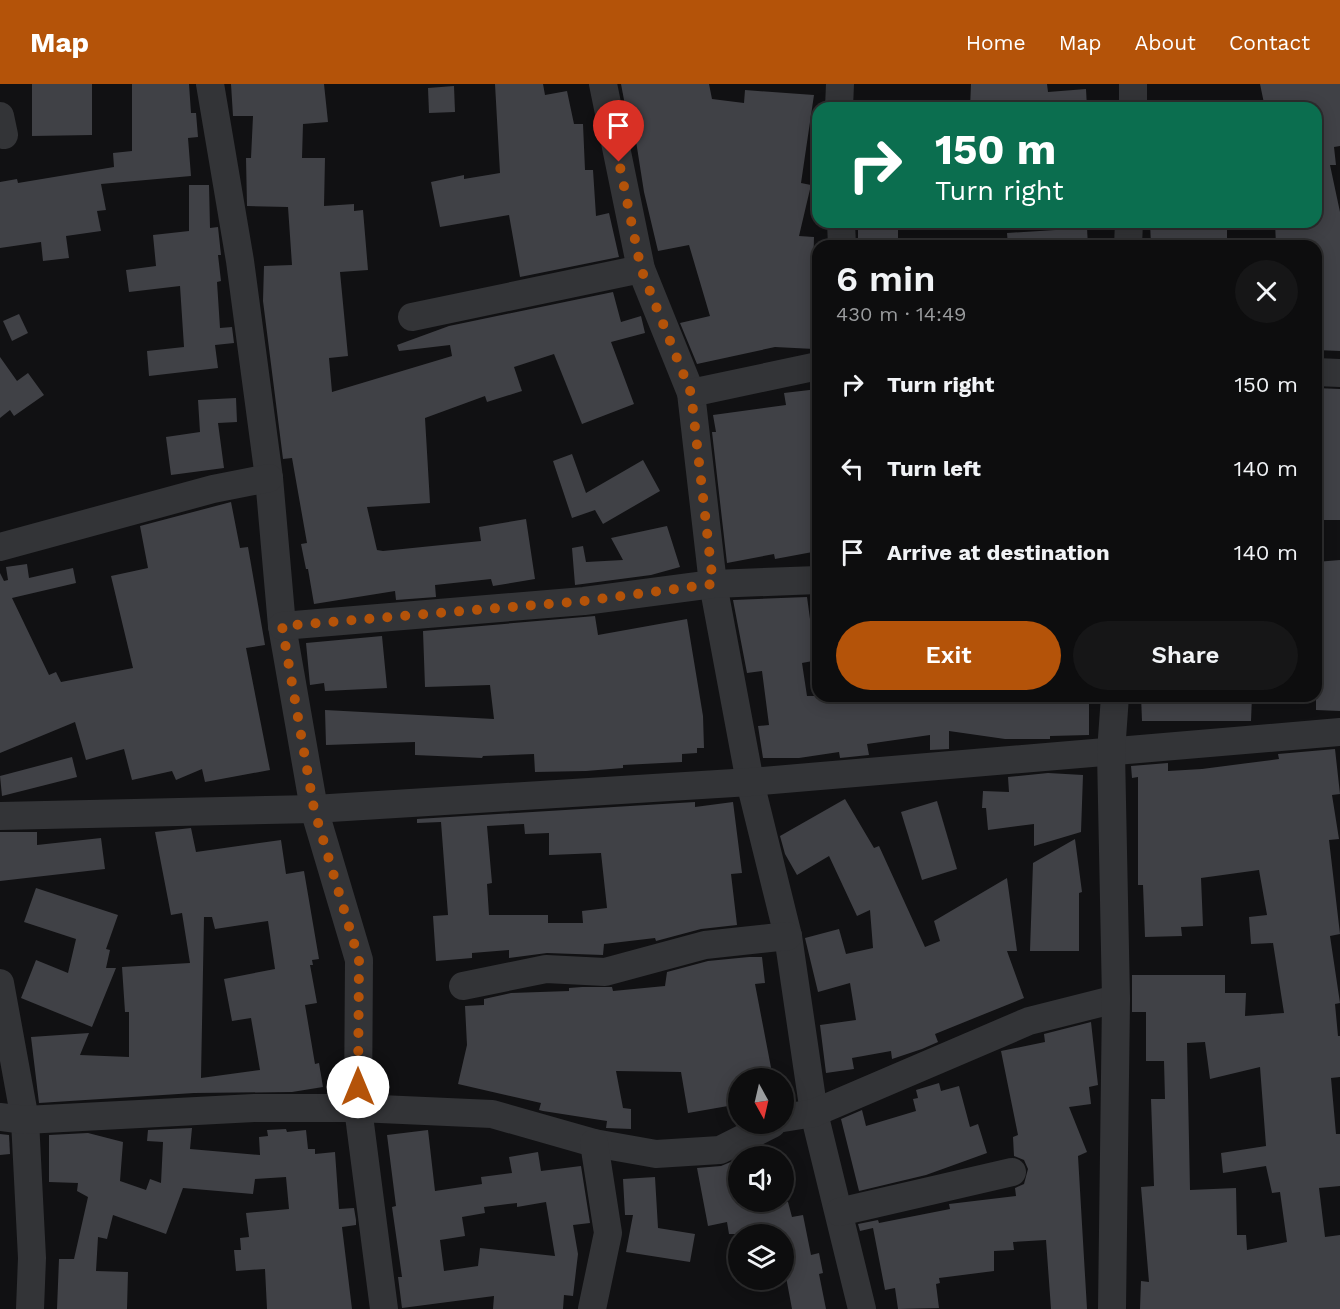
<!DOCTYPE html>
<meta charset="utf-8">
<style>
:root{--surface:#0d0d0e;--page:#161617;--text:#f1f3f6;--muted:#9a9c9e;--line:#2d2d2e;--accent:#b45309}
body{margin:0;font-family:"Work Sans",sans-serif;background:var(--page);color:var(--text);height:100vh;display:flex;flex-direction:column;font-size:22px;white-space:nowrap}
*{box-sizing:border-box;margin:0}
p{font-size:20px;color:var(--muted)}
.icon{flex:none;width:33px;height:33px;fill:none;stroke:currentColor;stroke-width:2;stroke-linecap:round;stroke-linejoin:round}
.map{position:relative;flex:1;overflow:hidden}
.drawer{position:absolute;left:812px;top:156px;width:510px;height:462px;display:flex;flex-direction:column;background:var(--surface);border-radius:18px;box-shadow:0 3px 15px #0003,0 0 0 2px var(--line)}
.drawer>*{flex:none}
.banner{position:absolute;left:812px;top:18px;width:510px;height:126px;border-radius:18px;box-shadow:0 3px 15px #0003,0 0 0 2px var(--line);background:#0b6e4f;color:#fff;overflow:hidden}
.needle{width:39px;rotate:172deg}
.controls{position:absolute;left:728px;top:984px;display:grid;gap:12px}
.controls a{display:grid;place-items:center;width:66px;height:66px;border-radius:50%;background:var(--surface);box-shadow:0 3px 15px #0003,0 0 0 2px var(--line);font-size:30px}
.pin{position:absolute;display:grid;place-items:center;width:51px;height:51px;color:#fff;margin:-62px -26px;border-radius:50% 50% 50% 0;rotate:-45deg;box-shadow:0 0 6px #0007}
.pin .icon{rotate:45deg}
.me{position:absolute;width:66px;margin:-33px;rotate:0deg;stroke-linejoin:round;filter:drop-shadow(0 0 4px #0008)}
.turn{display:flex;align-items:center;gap:21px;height:126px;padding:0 24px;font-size:27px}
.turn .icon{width:78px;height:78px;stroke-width:2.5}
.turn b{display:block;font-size:42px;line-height:51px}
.round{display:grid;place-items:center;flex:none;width:63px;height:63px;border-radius:32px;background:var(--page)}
.headline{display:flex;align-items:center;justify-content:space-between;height:102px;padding:0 24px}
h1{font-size:36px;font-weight:600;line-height:45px}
.cta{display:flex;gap:12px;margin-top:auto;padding:12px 24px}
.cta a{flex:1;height:69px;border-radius:36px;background:var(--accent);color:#fff;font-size:24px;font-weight:600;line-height:69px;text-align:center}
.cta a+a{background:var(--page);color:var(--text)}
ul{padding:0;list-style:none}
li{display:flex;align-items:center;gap:18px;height:84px;padding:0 24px}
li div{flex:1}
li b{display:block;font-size:22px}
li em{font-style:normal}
header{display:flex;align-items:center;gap:36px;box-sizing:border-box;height:84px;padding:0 30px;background:var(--accent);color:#fff}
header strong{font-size:28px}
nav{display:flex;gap:33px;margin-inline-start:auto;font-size:21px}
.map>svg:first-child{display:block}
</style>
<header>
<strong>Map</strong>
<nav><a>Home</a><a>Map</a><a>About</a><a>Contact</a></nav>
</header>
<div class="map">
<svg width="1340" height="1225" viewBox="0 0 1340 1225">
<rect width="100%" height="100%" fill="#111113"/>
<g fill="#404146" fill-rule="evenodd">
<polygon points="32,0 92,0 92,51 32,52"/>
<polygon points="132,0 189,0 191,29 196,29 198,53 188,54 191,92 101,100 106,126 97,127 101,147 66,152 69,174 43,177 41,158 0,164 0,98 17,95 18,99 114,83 113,69 132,67"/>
<polygon points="231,0 324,0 328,38 303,40 302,74 325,74 324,122 354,120 354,127 363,126 368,186 340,188 348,272 329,274 332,308 452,272 450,261 399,267 397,261 449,242 613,208 621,238 641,232 645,249 611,258 634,320 582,340 554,270 514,283 522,307 487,318 485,312 425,334 430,419 367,423 377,466 383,467 481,457 479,443 526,435 535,495 493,502 491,495 435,501 436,513 396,516 395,507 314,520 308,485 306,485 301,460 307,459 292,374 283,375 263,217 264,182 292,181 288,123 247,122 246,74 251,74 253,32 233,32"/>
<polygon points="495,0 543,0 545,11 567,7 574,40 583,40 585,86 593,86 596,132 609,129 619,173 520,193 509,131 440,143 431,98 464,91 464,95 500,89"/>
<polygon points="621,0 709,0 712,15 744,19 745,6 814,11 801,99 811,101 799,152 814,153 813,188 818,188 818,210 814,265 775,263 697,280 680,239 710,232 689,161 658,167 644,108 636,57 632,58"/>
<polygon points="971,0 1047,0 1048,8 1086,5 1087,24 970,24"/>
<polygon points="1260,0 1340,0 1340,62 1334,63 1336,81 1330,81 1340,128 1340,267 1316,266 1316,162 1276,162 1275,138 1316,138 1316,24 1265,24"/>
<polygon points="454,2 455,28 429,29 428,4"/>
<polygon points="189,101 209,101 210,144 218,143 221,171 218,171 221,197 217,198 220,244 232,243 234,259 215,261 218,284 149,292 147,267 184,263 180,202 129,208 126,186 156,182 153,151 189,147"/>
<rect x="858" y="138" width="40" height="21"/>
<polygon points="1150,138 1227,138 1227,162 1151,162"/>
<polygon points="1087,144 1088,162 1008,162 1007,149"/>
<polygon points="19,230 28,249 12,257 3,237"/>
<polygon points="0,273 17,297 28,289 44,311 14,332 10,326 0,334"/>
<polygon points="1316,304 1340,305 1340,436 1316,436"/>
<polygon points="818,305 818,467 775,475 774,470 727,479 712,348 716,348 713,331 786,321 784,309"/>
<polygon points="236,314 237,338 218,339 224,384 171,391 166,353 200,348 198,316"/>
<polygon points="572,370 586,409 643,376 660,407 603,440 595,426 572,434 553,377"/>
<polygon points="231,418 240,464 248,463 265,561 246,564 270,686 205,698 202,685 176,696 172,687 132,696 124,665 86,676 75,638 0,669 0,489 4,497 8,496 6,483 27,480 29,494 73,484 76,499 12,514 49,591 56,588 61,598 133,584 111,492 148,484 140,442"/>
<polygon points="667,442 680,483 651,491 575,501 572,464 583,462 586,478 623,476 611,454"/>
<polygon points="1340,476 1340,627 1316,626 1316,478"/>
<polygon points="807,513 810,535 818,533 818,576 802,579 807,612 1089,612 1089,651 1050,652 1050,655 1005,655 949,647 949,665 930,666 930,651 867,660 869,671 840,674 839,668 799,674 763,674 758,642 769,641 762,587 747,589 733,516"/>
<polygon points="595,532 598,551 687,535 703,632 704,664 697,664 697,669 682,670 682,678 623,681 623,684 586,687 535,688 534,670 483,672 482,674 415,671 415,658 326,661 325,626 494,635 490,601 425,603 423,547"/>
<polygon points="382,552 387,604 325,607 324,599 310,601 306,559"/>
<polygon points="1141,612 1252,612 1251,637 1142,637"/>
<path d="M 1335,665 L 1340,710 L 1332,711 L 1339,755 L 1329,756 L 1340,850 L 1330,852 L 1340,919 L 1335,920 L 1338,952 L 1340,952 L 1340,993 L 1331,994 L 1336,1050 L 1340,1050 L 1340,1102 L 1319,1104 L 1325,1153 L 1340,1151 L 1340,1225 L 1140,1225 L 1141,1197 L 1149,1198 L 1141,1103 L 1154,1102 L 1151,1015 L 1165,1015 L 1164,977 L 1146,977 L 1146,928 L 1132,928 L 1132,891 L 1225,891 L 1225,909 L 1246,909 L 1245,932 L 1284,929 L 1273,859 L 1251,860 L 1249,833 L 1267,831 L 1259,786 L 1201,794 L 1203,842 L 1181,843 L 1182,852 L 1145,853 L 1143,801 L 1138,801 L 1138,693 L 1132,694 L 1131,682 L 1168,679 L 1168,687 L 1202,685 L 1279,675 L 1278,670 ZM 1205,958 L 1210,995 L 1260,983 L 1266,1062 L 1221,1069 L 1223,1089 L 1266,1082 L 1272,1109 L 1280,1108 L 1287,1158 L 1247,1166 L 1246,1151 L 1237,1151 L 1236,1104 L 1190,1106 L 1187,959 Z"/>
<polygon points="72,673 77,693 2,712 0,692"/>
<polygon points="1048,689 1083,691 1081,748 1034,762 1034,740 988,746 986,724 982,724 983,707 1009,708 1008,693"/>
<polygon points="845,715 874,764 879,762 925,863 940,857 934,837 1007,794 1017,867 1007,867 1024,914 935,950 938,958 922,965 892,975 891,967 852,974 854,985 826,989 820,941 856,936 850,899 818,908 805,854 839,845 846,870 873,864 870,826 857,832 829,772 797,791 785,770 780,752"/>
<polygon points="937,717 957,785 922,796 901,728"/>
<path d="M 695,718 L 695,723 L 733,718 L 742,789 L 731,790 L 737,841 L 701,845 L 656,857 L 655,854 L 604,860 L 603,871 L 547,869 L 509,874 L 509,866 L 472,869 L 472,874 L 436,877 L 433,832 L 448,831 L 441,738 L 417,739 L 417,735 ZM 524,740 L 525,750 L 549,749 L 549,771 L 601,769 L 607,824 L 582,827 L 583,839 L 548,839 L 548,831 L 489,831 L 487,800 L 492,799 L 487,742 Z"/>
<path d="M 191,744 L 196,768 L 281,756 L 286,790 L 304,787 L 319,875 L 312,876 L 313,881 L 310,881 L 317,919 L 305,921 L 315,980 L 319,979 L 323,1003 L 292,1008 L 194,1009 L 39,1019 L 31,953 L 89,949 L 80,971 L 129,973 L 129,928 L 125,928 L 122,883 L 190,879 L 182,829 L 171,831 L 155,748 ZM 204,833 L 212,833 L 215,845 L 268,837 L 275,885 L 224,895 L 232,937 L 251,934 L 260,986 L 201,994 Z"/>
<polygon points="0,748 37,748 37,761 101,754 105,785 0,797"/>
<polygon points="1075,755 1082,808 1079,809 1079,867 1030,867 1033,779"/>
<polygon points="36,804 118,831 106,865 110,866 106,884 116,884 92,943 21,914 36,876 68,889 76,855 24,838"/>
<polygon points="749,873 762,873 765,899 755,900 773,994 738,994 738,1018 728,1020 728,1022 688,1029 681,988 616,987 623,1024 631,1025 631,1045 606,1044 607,1037 543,1027 539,1026 541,1019 458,1000 467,961 465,922 484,921 484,915 511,909 569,907 569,904 582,903 612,903 613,907 665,902 667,888 708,877"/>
<polygon points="1091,938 1098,1001 1089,1003 1091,1020 1069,1023 1087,1068 1078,1072 1087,1225 1051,1225 1046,1156 1013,1158 1014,1166 994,1167 994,1187 939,1194 940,1199 936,1200 939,1224 898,1225 895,1204 885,1206 873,1144 860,1147 858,1140 878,1136 879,1139 950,1125 949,1120 1016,1112 1015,1104 1024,1100 1028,1085 1024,1076 1014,1072 1013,1053 1018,1051 1001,967 1045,958 1044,950"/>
<polygon points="939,999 941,1007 959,1002 970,1043 978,1040 987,1069 926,1091 859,1107 841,1035 862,1026 866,1042 916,1027 913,1015 918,1014 916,1006"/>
<polygon points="192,1044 190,1065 260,1071 259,1053 268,1052 267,1046 286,1045 287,1048 306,1046 308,1065 315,1065 315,1070 335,1068 339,1125 354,1124 356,1136 356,1141 342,1143 352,1225 267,1225 265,1185 236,1187 234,1166 241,1166 240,1154 249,1153 246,1129 289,1125 286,1093 255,1095 253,1110 183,1104 166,1150 113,1131 107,1155 98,1153 96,1187 128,1188 127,1225 57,1225 59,1175 74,1175 88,1113 77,1107 78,1099 49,1098 49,1051 88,1049 123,1058 120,1097 146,1106 150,1095 161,1099 163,1058 147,1057 148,1046"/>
<path d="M 428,1046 L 435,1107 L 482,1100 L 481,1093 L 512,1089 L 509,1073 L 538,1068 L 541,1087 L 581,1082 L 590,1139 L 573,1141 L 578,1170 L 573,1212 L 564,1211 L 563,1225 L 493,1225 L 494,1212 L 402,1224 L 398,1193 L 402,1193 L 392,1123 L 396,1122 L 387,1051 ZM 546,1118 L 555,1172 L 480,1164 L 478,1182 L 444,1187 L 440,1156 L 465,1152 L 462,1133 L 485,1129 L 484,1123 L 517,1119 L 517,1123 Z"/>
<polygon points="0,1050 9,1051 10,1070 0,1071"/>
<polygon points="738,1075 738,1118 788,1118 792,1133 803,1131 811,1171 819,1169 823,1189 819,1190 826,1225 792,1225 783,1177 783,1150 729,1150 727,1138 708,1142 697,1084 721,1082"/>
<polygon points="655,1093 658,1144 695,1150 690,1178 626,1168 633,1131 625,1131 623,1095"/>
</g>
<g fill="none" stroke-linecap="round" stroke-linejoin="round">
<g stroke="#333437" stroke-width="28">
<polyline points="210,0 240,177 269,394 282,542 314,725 359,876 358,1024 384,1225"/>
<polyline points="603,0 641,185 691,309 713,500 750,698 788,852 814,1029 862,1225"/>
<polyline points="839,24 840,0"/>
<polyline points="1133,24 1133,0"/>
<polyline points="0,32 4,51"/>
<polyline points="841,138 842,162"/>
<polyline points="1128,162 1129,138"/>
<polyline points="412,233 641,185"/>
<polyline points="1316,288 1340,289"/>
<polyline points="691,309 818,282"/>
<polyline points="0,463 213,405 269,394"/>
<polyline points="282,542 584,517 713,500 818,496"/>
<polyline points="0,732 314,725 750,698 1340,648"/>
<polyline points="0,899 25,1036 32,1174 30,1225"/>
<polyline points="463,902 546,885 605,888 705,861 788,852"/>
<polyline points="0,1033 25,1036 254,1024 358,1024 492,1030 594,1059 656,1070 720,1066 772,1040"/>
<polyline points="783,1034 814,1029 1029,937 1116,915"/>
<polyline points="839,1128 1012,1088"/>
<polyline points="592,1225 608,1149 594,1059"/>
<polyline points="1112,1225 1116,915 1111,668 1115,612"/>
</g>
</g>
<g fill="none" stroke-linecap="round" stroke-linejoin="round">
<polyline stroke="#b45309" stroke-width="10" stroke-dasharray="0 18" points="358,1003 359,876 314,725 282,542 584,517 713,500 691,309 641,185 619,78"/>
</g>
</svg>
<div class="controls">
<a><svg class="needle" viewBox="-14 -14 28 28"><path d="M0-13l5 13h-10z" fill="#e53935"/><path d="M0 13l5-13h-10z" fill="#9a9c9e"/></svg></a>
<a><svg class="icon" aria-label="sound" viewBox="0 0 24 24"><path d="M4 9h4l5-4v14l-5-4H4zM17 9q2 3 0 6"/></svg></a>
<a><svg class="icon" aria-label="layers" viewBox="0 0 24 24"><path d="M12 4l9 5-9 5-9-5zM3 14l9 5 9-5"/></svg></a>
</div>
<div class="pin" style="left:619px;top:78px;background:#d93025"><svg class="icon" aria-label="arrive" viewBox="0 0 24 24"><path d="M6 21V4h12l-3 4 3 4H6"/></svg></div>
<svg class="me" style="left:358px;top:1003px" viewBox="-20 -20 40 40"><circle r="19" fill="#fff"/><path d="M0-13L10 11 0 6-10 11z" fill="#b45309"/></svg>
<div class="banner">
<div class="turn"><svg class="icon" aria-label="right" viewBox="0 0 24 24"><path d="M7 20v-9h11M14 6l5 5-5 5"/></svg><div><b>150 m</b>Turn right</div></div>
</div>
<section class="drawer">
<div class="headline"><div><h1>6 min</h1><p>430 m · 14:49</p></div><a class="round"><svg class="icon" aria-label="close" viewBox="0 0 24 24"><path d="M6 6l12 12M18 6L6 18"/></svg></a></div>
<ul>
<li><svg class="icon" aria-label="right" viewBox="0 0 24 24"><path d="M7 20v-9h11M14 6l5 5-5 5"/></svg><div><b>Turn right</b></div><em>150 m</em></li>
<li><svg class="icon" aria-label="left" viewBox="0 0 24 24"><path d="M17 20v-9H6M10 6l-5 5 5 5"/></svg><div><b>Turn left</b></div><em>140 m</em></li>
<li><svg class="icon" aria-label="arrive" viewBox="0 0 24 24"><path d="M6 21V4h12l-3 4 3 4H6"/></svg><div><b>Arrive at destination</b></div><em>140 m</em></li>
</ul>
<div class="cta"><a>Exit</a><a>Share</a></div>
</section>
</div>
